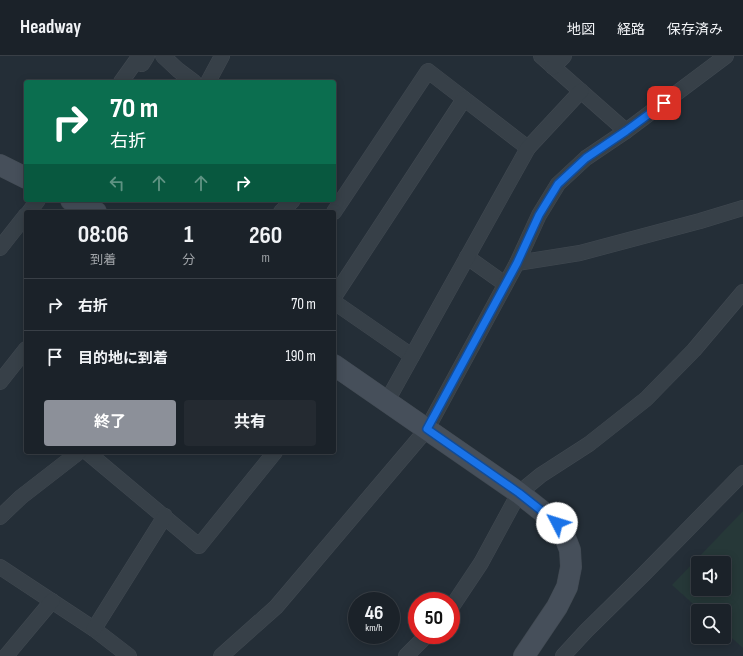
<!DOCTYPE html>
<html lang="ja">
<meta charset="utf-8">
<style>
:root{--surface:#1b2229;--page:#242a31;--text:#f1f3f6;--muted:#a0a4a8;--line:#393f46;--accent:#8c9099}
body{margin:0;font-family:"Sofia Sans Condensed","Noto Sans JP",sans-serif;background:var(--page);color:var(--text);height:100vh;display:flex;flex-direction:column;font-size:15px;white-space:nowrap}
*{box-sizing:border-box;margin:0}
p{font-size:13px;color:var(--muted)}
.icon{flex:none;width:22px;height:22px;fill:none;stroke:currentColor;stroke-width:2;stroke-linecap:round;stroke-linejoin:round}
.map{position:relative;flex:1;overflow:hidden}
.side{position:absolute;left:24px;top:154px;width:312px;height:244px;display:flex;flex-direction:column;background:var(--surface);border-radius:4px;box-shadow:0 2px 10px #0003,0 0 0 1px var(--line)}
.side>*{flex:none}
.hud{position:absolute;left:24px;top:24px;width:312px;height:122px;border-radius:4px;box-shadow:0 2px 10px #0003,0 0 0 1px var(--line);background:#0b6e4f;color:#fff;overflow:hidden}
.controls{position:absolute;left:691px;top:500px;display:grid;gap:8px}
.controls a{display:grid;place-items:center;width:40px;height:40px;border-radius:4px;background:var(--surface);box-shadow:0 2px 10px #0003,0 0 0 1px var(--line);font-size:20px}
.speed{position:absolute;left:348px;top:536px;display:flex;gap:8px;font-size:20px;font-weight:700;text-align:center}
.speed>*{display:grid;place-content:center;width:52px;height:52px;border-radius:50%;background:var(--surface);box-shadow:0 2px 10px #0003,0 0 0 1px var(--line);line-height:1}
.speed small{font-size:10px;font-weight:400}
.speed .limit{border:6px solid #d22;background:#fff;color:#111}
.pin{position:absolute;display:grid;place-items:center;width:34px;height:34px;color:#fff;margin:-17px;border-radius:8px;box-shadow:0 2px 6px #0006}
.me{position:absolute;width:44px;margin:-22px;rotate:310deg;stroke-linejoin:round;filter:drop-shadow(0 0 3px #0008)}
.turn{display:flex;align-items:center;gap:14px;height:84px;padding:0 20px;font-size:18px}
.turn .icon{width:52px;height:52px;stroke-width:2.5}
.turn b{display:block;font-size:28px;line-height:34px}
.lanes{display:flex;align-items:center;height:38px;padding:0 20px;background:#0003;justify-content:center;gap:20px;direction:ltr}
.lanes .off{opacity:.35}
.eta{display:flex;justify-content:space-evenly;align-items:center;height:68px;text-align:center}
.eta b{font-size:24px;font-weight:700;line-height:28px}
.button{display:flex;gap:8px;margin-top:auto;padding:8px 20px}
.button a{flex:1;height:46px;border-radius:4px;background:var(--accent);color:#fff;font-size:16px;font-weight:700;line-height:46px;text-align:center}
.button a+a{background:var(--page);color:var(--text)}
ul{padding:0;list-style:none}
li{display:flex;align-items:center;gap:12px;height:52px;padding:0 20px;border-top:1px solid var(--line)}
li div{flex:1}
li b{display:block;font-size:15px}
li em{font-style:normal}
header{display:flex;align-items:center;gap:24px;box-sizing:border-box;height:56px;padding:0 20px;background:var(--surface);border-bottom:1px solid var(--line)}
header strong{font-size:19px}
nav{display:flex;gap:22px;margin-inline-start:auto;font-size:14px}
.map>svg:first-child{display:block}
</style>
<header>
<strong>Headway</strong>
<nav><a>地図</a><a>経路</a><a>保存済み</a></nav>
</header>
<div class="map">
<svg width="743" height="600" viewBox="0 0 743 600">
<rect width="100%" height="100%" fill="#242e37"/>
<path fill="#263838" fill-rule="evenodd" d="M 743,455 L 743,592 L 724,575 L 724,555 L 701,555 L 672,529 ZM 698,507 L 724,507 L 724,533 L 698,533 Z"/>
<g fill="none" stroke-linecap="round" stroke-linejoin="round">
<g stroke="#414951" stroke-width="16">
<g id="street">
<polyline points="163,0 178,14 194,26"/>
<polyline points="541,0 626,75"/>
<polyline points="553,11 564,0"/>
<polyline points="121,26 136,5 142,8 147,0"/>
<polyline points="208,26 222,0"/>
<polyline points="29,156 38,144"/>
<polyline points="281,156 293,144"/>
<polyline points="334,156 428,15 528,92"/>
<polyline points="0,192 26,159"/>
<polyline points="467,201 505,228"/>
<polyline points="517,207 580,197 700,165 743,152"/>
<polyline points="334,241 464,43"/>
<polyline points="334,246 412,300"/>
<polyline points="0,326 26,293"/>
<polyline points="387,345 528,92 581,35"/>
<polyline points="87,396 199,490 275,396"/>
<polyline points="0,461 21,441 79,396"/>
<polyline points="0,511 94,573 129,600"/>
<polyline points="451,552 481,507 519,437 541,419 589,388 646,343 694,294 743,236"/>
<polyline points="94,573 165,460"/>
<polyline points="6,600 52,545"/>
<polyline points="221,600 276,551 427,373 517,207 539,159 558,128 586,102 626,75 726,0"/>
<polyline points="406,600 427,579"/>
<polyline points="563,600 586,575 644,518 743,417"/>
</g>
</g>
<g stroke="#414951" stroke-width="22">
<g id="secondary">
<polyline points="0,109 26,122"/>
<polyline points="71,144 96,156"/>
<polyline points="334,309 519,437 557,467 563,476 570,494 571,511 567,531 557,551 524,600"/>
</g>
</g>
<use href="#street" stroke="#374048" stroke-width="15"/>
<use href="#secondary" stroke="#464f5a" stroke-width="21"/>
</g>
<g fill="none" stroke-linecap="round" stroke-linejoin="round">
<g stroke="#114b97" stroke-width="10">
<polyline id="route" points="557,467 519,437 427,373 517,207 539,159 558,128 586,102 626,75 664,47"/>
</g>
<use href="#route" stroke="#1a73e8" stroke-width="7"/>
</g>
</svg>
<div class="controls">
<a><svg class="icon" aria-label="sound" viewBox="0 0 24 24"><path d="M4 9h4l5-4v14l-5-4H4zM17 9q2 3 0 6"/></svg></a>
<a><svg class="icon" aria-label="search" viewBox="0 0 24 24"><circle cx="10" cy="10" r="6"/><path d="M15 15l6 6"/></svg></a>
</div>
<div class="speed"><div>46<small>km/h</small></div><div class="limit">50</div></div>
<div class="pin" style="left:664px;top:47px;background:#d93025"><svg class="icon" aria-label="arrive" viewBox="0 0 24 24"><path d="M6 21V4h12l-3 4 3 4H6"/></svg></div>
<svg class="me" style="left:557px;top:467px" viewBox="-20 -20 40 40"><circle r="19" fill="#fff"/><path d="M0-13L10 11 0 6-10 11z" fill="#1a73e8"/></svg>
<div class="hud">
<div class="turn"><svg class="icon" aria-label="right" viewBox="0 0 24 24"><path d="M7 20v-9h11M14 6l5 5-5 5"/></svg><div><b>70 m</b>右折</div></div>
<div class="lanes"><svg class="icon off" aria-label="left" viewBox="0 0 24 24"><path d="M17 20v-9H6M10 6l-5 5 5 5"/></svg><svg class="icon off" aria-label="ahead" viewBox="0 0 24 24"><path d="M12 20V5M6 11l6-6 6 6"/></svg><svg class="icon off" aria-label="ahead" viewBox="0 0 24 24"><path d="M12 20V5M6 11l6-6 6 6"/></svg><svg class="icon" aria-label="right" viewBox="0 0 24 24"><path d="M7 20v-9h11M14 6l5 5-5 5"/></svg></div>
</div>
<section class="side">
<div class="eta">
<div><b>08:06</b><p>到着</p></div>
<div><b>1</b><p>分</p></div>
<div><b>260</b><p>m</p></div>
</div>
<ul>
<li><svg class="icon" aria-label="right" viewBox="0 0 24 24"><path d="M7 20v-9h11M14 6l5 5-5 5"/></svg><div><b>右折</b></div><em>70 m</em></li>
<li><svg class="icon" aria-label="arrive" viewBox="0 0 24 24"><path d="M6 21V4h12l-3 4 3 4H6"/></svg><div><b>目的地に到着</b></div><em>190 m</em></li>
</ul>
<div class="button"><a>終了</a><a>共有</a></div>
</section>
</div>
